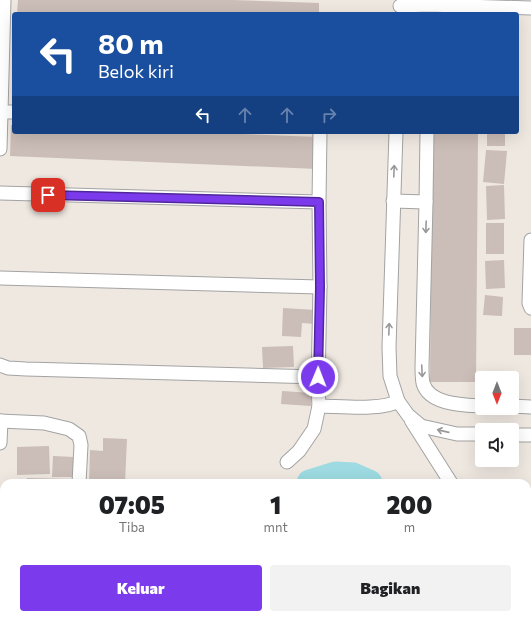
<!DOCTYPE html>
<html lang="id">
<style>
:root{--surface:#fff;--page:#f2f2f2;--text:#202124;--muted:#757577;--accent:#7c3aed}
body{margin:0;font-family:Commissioner,sans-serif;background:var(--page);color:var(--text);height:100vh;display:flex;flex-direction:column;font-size:15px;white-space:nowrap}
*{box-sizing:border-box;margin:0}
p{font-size:13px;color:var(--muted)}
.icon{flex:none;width:22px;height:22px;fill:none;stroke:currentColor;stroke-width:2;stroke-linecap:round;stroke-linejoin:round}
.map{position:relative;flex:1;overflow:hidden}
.sheet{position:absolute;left:0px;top:479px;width:531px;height:140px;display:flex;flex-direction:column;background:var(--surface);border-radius:12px 12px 0 0;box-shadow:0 4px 16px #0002}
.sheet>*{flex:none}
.banner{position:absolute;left:12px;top:12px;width:507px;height:122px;border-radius:4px;box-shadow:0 4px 16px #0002;background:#1a4fa0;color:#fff;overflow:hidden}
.needle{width:26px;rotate:180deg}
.fabs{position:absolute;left:475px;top:371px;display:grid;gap:8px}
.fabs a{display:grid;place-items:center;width:44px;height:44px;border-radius:4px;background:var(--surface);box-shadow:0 4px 16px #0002;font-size:20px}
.pin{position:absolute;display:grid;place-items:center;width:34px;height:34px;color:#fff;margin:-17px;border-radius:8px;box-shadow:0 2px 6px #0006}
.me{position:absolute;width:44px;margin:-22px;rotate:1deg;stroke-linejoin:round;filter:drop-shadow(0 0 3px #0008)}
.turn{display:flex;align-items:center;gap:14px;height:84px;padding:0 20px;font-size:18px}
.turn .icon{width:52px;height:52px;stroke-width:2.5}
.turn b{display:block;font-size:28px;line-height:34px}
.lanes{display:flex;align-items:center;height:38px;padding:0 20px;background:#0003;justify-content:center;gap:20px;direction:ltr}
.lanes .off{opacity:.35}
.eta{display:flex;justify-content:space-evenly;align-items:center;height:68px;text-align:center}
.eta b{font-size:24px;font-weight:800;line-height:28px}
.primary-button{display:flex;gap:8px;margin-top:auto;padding:8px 20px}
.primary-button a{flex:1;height:46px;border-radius:4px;background:var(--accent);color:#fff;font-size:16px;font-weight:800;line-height:46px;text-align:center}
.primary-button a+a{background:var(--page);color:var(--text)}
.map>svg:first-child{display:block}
</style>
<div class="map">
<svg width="531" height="619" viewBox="0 0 531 619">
<rect width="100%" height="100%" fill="#efe8e1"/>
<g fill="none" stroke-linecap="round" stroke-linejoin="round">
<g stroke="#9ddae1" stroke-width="27">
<polyline points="310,483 336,475 353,476 369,483"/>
<polyline points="474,615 476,619"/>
<polyline points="219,619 220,615"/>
</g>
</g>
<g fill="#cbbdb7">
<polygon points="18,0 232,0 319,3 319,14 17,14"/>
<polygon points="11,125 14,125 14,132 188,132 318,137 317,169 10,156"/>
<polygon points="432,132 478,132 476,382 430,382"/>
<rect x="487" y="132" width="18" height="14"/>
<polygon points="486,150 507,151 504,184 483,182"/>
<polygon points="504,185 505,219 487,220 486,186"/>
<rect x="486" y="223" width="18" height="31"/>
<polygon points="504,260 505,288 486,289 485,261"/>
<polygon points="485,295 503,297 502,316 483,315"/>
<polygon points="283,308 316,310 316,324 302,323 301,337 282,336"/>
<rect x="514" y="328" width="17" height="27"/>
<polygon points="293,346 294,367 263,368 262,347"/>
<polygon points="282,391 312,393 311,406 281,404"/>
<polygon points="103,438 127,439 125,483 89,483 90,450 103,451"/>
<polygon points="49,446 50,474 17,475 17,447"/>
<polygon points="53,456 74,457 73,477 52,477"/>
<polygon points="27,478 74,479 74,483 26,483"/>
<rect x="0" y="579" width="4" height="24"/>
<rect x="185" y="615" width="20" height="4"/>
<polygon points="338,615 385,615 385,619 337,619"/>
</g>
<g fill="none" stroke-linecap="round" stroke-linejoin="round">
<g stroke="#a3a3a3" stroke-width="15">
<g id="street">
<polyline points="400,6 428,5 531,8"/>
<polyline points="0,112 14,112"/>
<polyline points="396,132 389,347 390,376 398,401 408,415 421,426 457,434 482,434"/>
<path d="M 427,132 L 426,202 L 422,367 C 422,372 422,378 423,383 C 429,405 464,405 482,406"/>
<polyline points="0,149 4,0"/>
<polyline points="0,193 319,202 320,287 318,386 319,406 314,429 299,451 287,462"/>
<polyline points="393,201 426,202"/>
<polyline points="319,202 320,132"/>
<polyline points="531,240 529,303 531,308"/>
<polyline points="0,278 320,287"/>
<polyline points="0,365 8,368 26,369 318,377"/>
<path d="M 319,406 C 338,406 383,411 398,401"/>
<polyline points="512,406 531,407"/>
<polyline points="411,420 451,483"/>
<polyline points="0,421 44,423 69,429 79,436 81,445 79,483"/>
<polyline points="512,435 531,435"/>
<polyline points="0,443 1,421"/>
<polyline points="527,522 531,522"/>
<polyline points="527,598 531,599"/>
<polyline points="0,607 4,607"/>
<polyline points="324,615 325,619"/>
<polyline points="394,615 395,619"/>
</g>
</g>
<use href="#street" stroke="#fff" stroke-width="13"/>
</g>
<defs><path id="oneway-shaft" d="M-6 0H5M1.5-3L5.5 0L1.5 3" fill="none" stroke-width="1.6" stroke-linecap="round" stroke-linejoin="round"/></defs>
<g stroke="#999">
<use href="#oneway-shaft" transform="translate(394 171) rotate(-88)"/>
<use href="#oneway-shaft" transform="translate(426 227) rotate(92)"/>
<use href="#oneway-shaft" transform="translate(389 329) rotate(-88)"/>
<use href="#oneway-shaft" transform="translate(422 371) rotate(87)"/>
<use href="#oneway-shaft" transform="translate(443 431) rotate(-167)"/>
</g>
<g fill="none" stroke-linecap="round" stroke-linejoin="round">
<g stroke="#51269a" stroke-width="10">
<polyline id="route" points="48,195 319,202 320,287 318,377"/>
</g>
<use href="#route" stroke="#7c3aed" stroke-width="7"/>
</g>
</svg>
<div class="fabs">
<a><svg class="needle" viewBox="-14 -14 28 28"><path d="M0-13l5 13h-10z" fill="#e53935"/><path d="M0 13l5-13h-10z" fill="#757577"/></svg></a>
<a><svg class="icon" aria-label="sound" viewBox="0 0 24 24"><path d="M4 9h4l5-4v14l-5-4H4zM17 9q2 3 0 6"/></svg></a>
</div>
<div class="pin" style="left:48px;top:195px;background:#d93025"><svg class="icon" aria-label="arrive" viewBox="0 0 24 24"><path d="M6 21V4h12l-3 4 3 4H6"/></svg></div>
<svg class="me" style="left:318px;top:377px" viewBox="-20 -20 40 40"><circle r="17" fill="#7c3aed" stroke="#fff" stroke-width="3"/><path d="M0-11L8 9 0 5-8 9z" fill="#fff"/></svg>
<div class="banner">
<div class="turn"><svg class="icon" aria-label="left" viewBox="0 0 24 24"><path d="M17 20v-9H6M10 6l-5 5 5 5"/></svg><div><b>80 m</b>Belok kiri</div></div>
<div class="lanes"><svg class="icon" aria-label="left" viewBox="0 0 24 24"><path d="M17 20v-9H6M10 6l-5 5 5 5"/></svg><svg class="icon off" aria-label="ahead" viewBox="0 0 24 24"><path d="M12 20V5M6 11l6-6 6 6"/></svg><svg class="icon off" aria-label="ahead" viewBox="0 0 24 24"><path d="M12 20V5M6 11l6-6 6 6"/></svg><svg class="icon off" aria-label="right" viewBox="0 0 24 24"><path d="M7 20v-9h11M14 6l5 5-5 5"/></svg></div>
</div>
<section class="sheet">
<div class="eta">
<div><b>07:05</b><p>Tiba</p></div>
<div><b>1</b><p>mnt</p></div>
<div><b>200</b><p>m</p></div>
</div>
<div class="primary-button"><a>Keluar</a><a>Bagikan</a></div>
</section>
</div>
